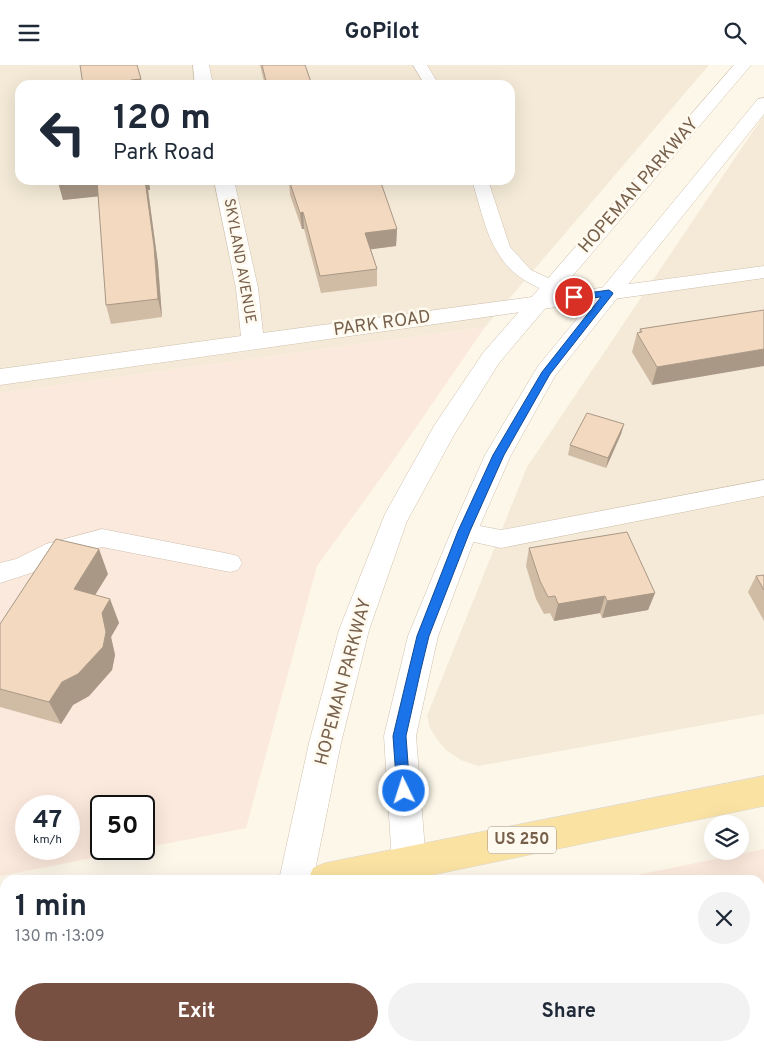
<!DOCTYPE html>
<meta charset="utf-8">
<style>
:root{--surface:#fff;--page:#f2f2f3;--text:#1f2937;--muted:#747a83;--accent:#785042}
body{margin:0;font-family:Overpass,sans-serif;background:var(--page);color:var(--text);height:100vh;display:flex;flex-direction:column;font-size:19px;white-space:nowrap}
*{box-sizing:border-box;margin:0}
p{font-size:16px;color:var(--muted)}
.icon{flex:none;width:28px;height:28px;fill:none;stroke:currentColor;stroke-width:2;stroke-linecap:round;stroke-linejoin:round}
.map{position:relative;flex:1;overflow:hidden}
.panel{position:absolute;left:0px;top:810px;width:765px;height:176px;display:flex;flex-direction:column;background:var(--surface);border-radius:15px 15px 0 0;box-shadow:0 5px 20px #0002}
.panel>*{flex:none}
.hud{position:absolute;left:15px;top:15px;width:500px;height:105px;border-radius:15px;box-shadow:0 5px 20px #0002;background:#fff;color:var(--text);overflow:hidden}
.controls{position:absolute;left:704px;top:750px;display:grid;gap:10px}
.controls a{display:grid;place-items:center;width:45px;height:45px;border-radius:50%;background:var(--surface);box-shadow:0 5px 20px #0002;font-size:25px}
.speed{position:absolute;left:15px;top:730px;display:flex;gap:10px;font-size:25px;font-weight:700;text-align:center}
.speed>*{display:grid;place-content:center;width:65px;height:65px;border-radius:50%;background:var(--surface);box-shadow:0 5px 20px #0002;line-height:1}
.speed small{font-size:12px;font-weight:400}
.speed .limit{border:2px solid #111;border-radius:8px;background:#fff;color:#111}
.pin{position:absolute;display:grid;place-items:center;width:42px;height:42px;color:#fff;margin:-21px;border:2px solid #fff;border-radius:50%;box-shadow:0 1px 5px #0007}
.me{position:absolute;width:55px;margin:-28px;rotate:356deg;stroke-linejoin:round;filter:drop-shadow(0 0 4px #0008)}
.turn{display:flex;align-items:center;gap:18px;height:105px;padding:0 15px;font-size:22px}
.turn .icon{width:65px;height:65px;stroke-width:2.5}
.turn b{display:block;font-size:35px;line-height:42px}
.round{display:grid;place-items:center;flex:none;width:52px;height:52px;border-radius:26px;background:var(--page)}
.summary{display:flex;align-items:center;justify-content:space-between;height:85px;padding:0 15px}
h1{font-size:30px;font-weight:700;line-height:38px}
.primary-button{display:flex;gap:10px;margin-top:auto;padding:10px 15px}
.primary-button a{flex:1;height:58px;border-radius:30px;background:var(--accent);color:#fff;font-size:20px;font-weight:700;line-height:58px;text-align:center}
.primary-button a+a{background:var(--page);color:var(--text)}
header{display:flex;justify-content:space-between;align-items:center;height:65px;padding:0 15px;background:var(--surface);font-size:22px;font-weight:700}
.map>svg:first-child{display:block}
</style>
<header><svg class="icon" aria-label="menu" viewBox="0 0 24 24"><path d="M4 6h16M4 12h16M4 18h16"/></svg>GoPilot<svg class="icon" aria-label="search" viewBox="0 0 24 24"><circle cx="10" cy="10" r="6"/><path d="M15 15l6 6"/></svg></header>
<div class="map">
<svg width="764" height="986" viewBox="0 0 764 986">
<rect width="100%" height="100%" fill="#fcf7e9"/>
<g fill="#f4ead7" fill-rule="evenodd">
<path d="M 0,0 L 709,0 L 485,262 L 0,328 ZM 20,20 L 510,20 L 510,115 L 20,115 Z"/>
<polygon points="764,50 764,649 478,701 461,695 446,685 437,674 430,663 427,651 527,402"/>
</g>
<g fill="#fce9dd" fill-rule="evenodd">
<path d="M 485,262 L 388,403 L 317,501 L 246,763 L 144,783 L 144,741 L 101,741 L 101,784 L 138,784 L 0,811 L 0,328 ZM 26,741 L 69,741 L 69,784 L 26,784 Z"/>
<polygon points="764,784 764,986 0,986 0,941 5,940 5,981 760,981 760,815 613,815"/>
</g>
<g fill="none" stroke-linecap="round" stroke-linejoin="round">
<g stroke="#cfc0ae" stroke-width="1">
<g id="lane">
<polygon points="413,0 427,0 439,20 425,20"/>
<path d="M 472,115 L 488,115 L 510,182 L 531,205 L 559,218 L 561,222 L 559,226 C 549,229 542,224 533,220 C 490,199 485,157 472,115 Z"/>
<polygon points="764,415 764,431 501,483 456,473 452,467 456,461 464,458 501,465"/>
<polygon points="102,464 230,489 238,491 242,498 238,505 230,507 102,482 60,493 31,508 0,518 0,498 16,494 46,479"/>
</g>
</g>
<g stroke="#cfc0ae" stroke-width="1">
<g id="street">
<polygon points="193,0 209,0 213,20 195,20"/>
<polygon points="214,115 234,115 258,223 263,268 764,201 764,213 0,320 0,304 241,271 236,223"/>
</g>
</g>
<g stroke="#d1c1ac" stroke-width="1">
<g id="secondary">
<polygon points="734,0 751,0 499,298 454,370 407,456 369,565 341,678 313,815 279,815 309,678 339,565 385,449 434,361 483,288"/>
<polygon points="764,33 764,49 555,311 511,390 477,467 438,571 416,671 426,798 421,810 409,815 397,810 392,798 384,671 408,571 451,467 485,390 538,301 758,34"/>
</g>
</g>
<g stroke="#dcd6d0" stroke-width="1">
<g id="primary">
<polygon points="764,711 764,741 408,815 308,815 313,803 325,798"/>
<polygon points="5,856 5,892 0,893 0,857"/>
</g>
</g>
<use href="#lane" fill="#fff" fill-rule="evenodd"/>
<use href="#street" fill="#fff" fill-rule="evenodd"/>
<use href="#secondary" fill="#fff" fill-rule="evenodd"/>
<use href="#primary" fill="#fae2a3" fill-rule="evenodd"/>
</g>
<g fill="#d0bba5">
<polygon points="260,0 305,0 312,20 265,20"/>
<polygon points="58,115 149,115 150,125 148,125 158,199 162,252 111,259 106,240 98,131 63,135"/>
<polygon points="289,115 397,164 396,181 371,184 377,204 377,221 321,228 304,164 302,164 290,130"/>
<polygon points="712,253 652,320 632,287 637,268 639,268 640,264"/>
<polygon points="624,359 621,369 606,403 568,390 570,380"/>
<polygon points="529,483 655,528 648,545 602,553 600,548 554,556 550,548 544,549 536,534 526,501"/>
<polygon points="108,509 95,530 110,534 119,558 111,572 115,590 112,605 89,631 73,640 61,659 0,642 0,559"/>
<polygon points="764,510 764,556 748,527 756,511"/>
</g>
<g fill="#a99886">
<polygon points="141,14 142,20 132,20 131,15"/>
<polygon points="77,115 98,115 102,131 63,135 58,117"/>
<polygon points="145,115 149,115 150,125 148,125 158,199 162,252 158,234"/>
<polygon points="303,147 304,164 302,164 300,148"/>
<polygon points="397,164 396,181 366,185 365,168"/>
<polygon points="764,284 764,301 652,320 657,302"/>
<polygon points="624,359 621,369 606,403 608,393"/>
<polygon points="99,484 108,509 84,548 74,524"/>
<polygon points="655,528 648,545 602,553 607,536"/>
<polygon points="605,531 600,548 554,556 558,539"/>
<polygon points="110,534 119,558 111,572 115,590 112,605 89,631 73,640 61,659 49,637"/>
</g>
<g fill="#f2d9c0" stroke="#a99886">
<polygon points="80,0 137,0 141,14 131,15 132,20 83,20"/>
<polygon points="262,0 305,0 312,20 267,20"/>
<polygon points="58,115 77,115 58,117"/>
<polygon points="97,115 145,115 154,181 158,234 106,240"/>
<polygon points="289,115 380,115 397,164 365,168 377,204 320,211 303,147 300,148"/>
<polygon points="764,245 764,284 657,302 637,268 642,267 640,264"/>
<polygon points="587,348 624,359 608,393 570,380"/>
<polygon points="627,467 655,528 607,536 605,531 558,539 555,531 548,532 540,516 529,483"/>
<polygon points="56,474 99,484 74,524 110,534 102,548 106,567 103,582 78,609 62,617 49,637 0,624 0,559"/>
<polygon points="764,510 764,525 756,511"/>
</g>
<polygon fill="#1a73e8" stroke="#114b97" points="609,225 613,228 612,230 550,309 504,390 470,466 429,571 421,604 406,671 410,726 409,730 404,732 399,730 397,726 393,671 409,604 417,571 458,466 493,390 542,307 601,232 574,235 569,232 574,230"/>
<g text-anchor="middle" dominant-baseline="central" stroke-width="5" stroke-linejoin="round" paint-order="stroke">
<g font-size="15" fill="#77604c" stroke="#fffaef">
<text transform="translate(239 196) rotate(80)">SKYLAND AVENUE</text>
</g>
<rect fill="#fffaef" stroke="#a08e7d" stroke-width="1" x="488" y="761.5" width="68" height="27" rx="4"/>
<g font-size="16" font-weight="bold" fill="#77604c">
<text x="522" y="775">US 250</text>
</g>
<g font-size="18" fill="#77604c" stroke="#fffaef">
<text transform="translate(639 121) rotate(-49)">HOPEMAN PARKWAY</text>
<text transform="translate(382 259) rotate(-8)">PARK ROAD</text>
<text transform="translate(344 617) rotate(-75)">HOPEMAN PARKWAY</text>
</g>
</g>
</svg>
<div class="controls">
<a><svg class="icon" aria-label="layers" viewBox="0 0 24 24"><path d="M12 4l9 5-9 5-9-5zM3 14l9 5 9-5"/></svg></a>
</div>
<div class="speed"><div>47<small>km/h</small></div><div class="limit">50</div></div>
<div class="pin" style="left:574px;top:232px;background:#d93025"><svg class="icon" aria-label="arrive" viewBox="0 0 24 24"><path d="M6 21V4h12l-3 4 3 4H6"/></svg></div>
<svg class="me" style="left:404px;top:726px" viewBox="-20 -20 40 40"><circle r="17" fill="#1a73e8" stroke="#fff" stroke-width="3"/><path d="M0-11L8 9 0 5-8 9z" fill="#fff"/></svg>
<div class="hud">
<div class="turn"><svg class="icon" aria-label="left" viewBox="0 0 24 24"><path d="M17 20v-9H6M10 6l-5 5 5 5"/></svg><div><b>120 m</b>Park Road</div></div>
</div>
<section class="panel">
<div class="summary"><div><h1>1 min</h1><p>130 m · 13:09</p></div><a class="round"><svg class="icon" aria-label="close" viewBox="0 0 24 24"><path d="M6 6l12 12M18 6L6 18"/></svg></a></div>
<div class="primary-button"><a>Exit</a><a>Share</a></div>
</section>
</div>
